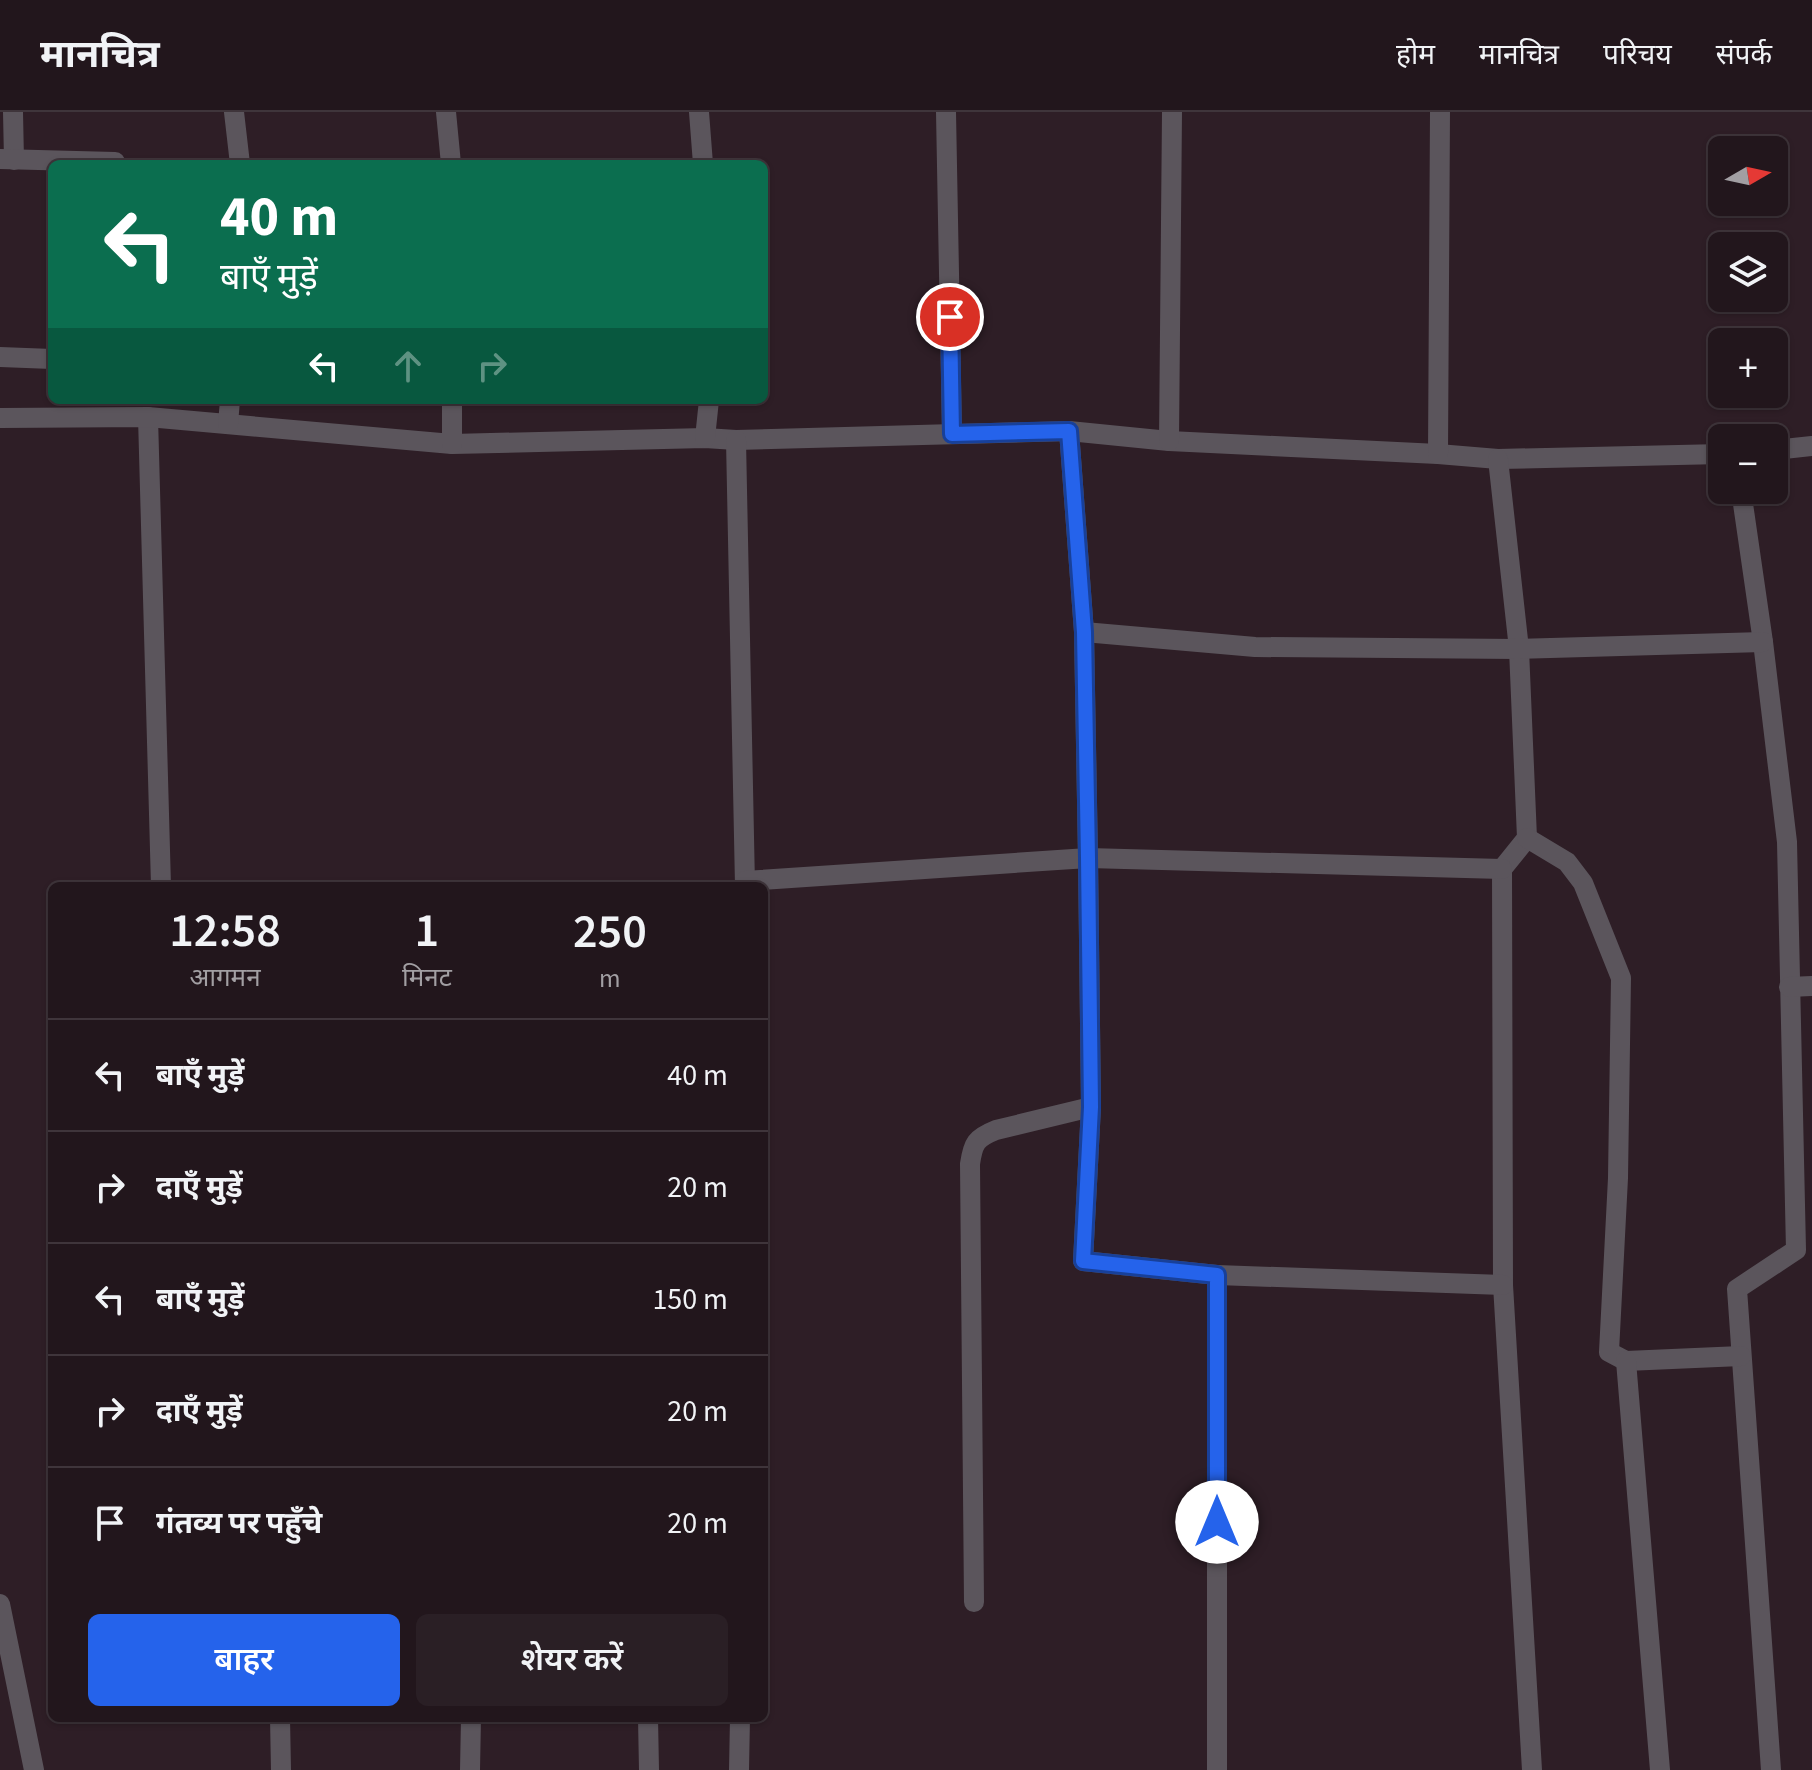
<!DOCTYPE html>
<html lang="hi">
<meta charset="utf-8">
<style>
:root{--surface:#22161c;--page:#2a1f25;--text:#f1f3f6;--muted:#a29fa3;--line:#3f353b;--accent:#2563eb}
body{margin:0;font-family:"Source Sans 3","Noto Sans Devanagari",sans-serif;background:var(--page);color:var(--text);height:100vh;display:flex;flex-direction:column;font-size:30px;white-space:nowrap}
*{box-sizing:border-box;margin:0}
p{font-size:26px;color:var(--muted)}
.icon{flex:none;width:44px;height:44px;fill:none;stroke:currentColor;stroke-width:2;stroke-linecap:round;stroke-linejoin:round}
.map{position:relative;flex:1;overflow:hidden}
.drawer{position:absolute;left:48px;top:770px;width:720px;height:840px;display:flex;flex-direction:column;background:var(--surface);border-radius:12px;box-shadow:0 2px 6px #0004,0 0 0 2px var(--line)}
.drawer>*{flex:none}
.top-card{position:absolute;left:48px;top:48px;width:720px;height:244px;border-radius:12px;box-shadow:0 2px 6px #0004,0 0 0 2px var(--line);background:#0b6e4f;color:#fff;overflow:hidden}
.needle{width:52px;rotate:81deg}
.fabs{position:absolute;left:1708px;top:24px;display:grid;gap:16px}
.fabs a{display:grid;place-items:center;width:80px;height:80px;border-radius:12px;background:var(--surface);box-shadow:0 2px 6px #0004,0 0 0 2px var(--line);font-size:40px}
.pin{position:absolute;display:grid;place-items:center;width:68px;height:68px;color:#fff;margin:-34px;border:4px solid #fff;border-radius:50%;box-shadow:0 2px 8px #0007}
.me{position:absolute;width:88px;margin:-44px;rotate:0deg;stroke-linejoin:round;filter:drop-shadow(0 0 6px #0008)}
.turn{display:flex;align-items:center;gap:28px;height:168px;padding:0 40px;font-size:36px}
.turn .icon{width:104px;height:104px;stroke-width:2.5}
.turn b{display:block;font-size:56px;line-height:68px}
.lanes{display:flex;align-items:center;height:76px;padding:0 40px;background:#0003;justify-content:center;gap:40px;direction:ltr}
.lanes .off{opacity:.35}
.eta{display:flex;justify-content:space-evenly;align-items:center;height:136px;text-align:center}
.eta b{font-size:48px;font-weight:600;line-height:56px}
.cta{display:flex;gap:16px;margin-top:auto;padding:16px 40px}
.cta a{flex:1;height:92px;border-radius:12px;background:var(--accent);color:#fff;font-size:32px;font-weight:600;line-height:92px;text-align:center}
.cta a+a{background:var(--page);color:var(--text)}
ul{padding:0;list-style:none}
li{display:flex;align-items:center;gap:24px;height:112px;padding:0 40px;border-top:2px solid var(--line)}
li div{flex:1}
li b{display:block;font-size:30px}
li em{font-style:normal}
header{display:flex;align-items:center;gap:48px;box-sizing:border-box;height:112px;padding:0 40px;background:var(--surface);border-bottom:2px solid var(--line)}
header strong{font-size:38px}
nav{display:flex;gap:44px;margin-inline-start:auto;font-size:28px}
.map>svg:first-child{display:block}
</style>
<header>
<strong>मानचित्र</strong>
<nav><a>होम</a><a>मानचित्र</a><a>परिचय</a><a>संपर्क</a></nav>
</header>
<div class="map">
<svg width="1812" height="1658" viewBox="0 0 1812 1658">
<rect width="100%" height="100%" fill="#2e1e26"/>
<g fill="none" stroke-linecap="round" stroke-linejoin="round">
<g stroke="#5b555c" stroke-width="20">
<polyline points="13,0 14,48"/>
<polyline points="234,0 240,52"/>
<polyline points="446,0 451,52"/>
<polyline points="699,0 703,52"/>
<polyline points="946,0 952,322"/>
<polyline points="0,47 115,50"/>
<polyline points="0,245 52,247"/>
<polyline points="148,305 161,774"/>
<polyline points="0,306 148,305 452,332 705,326 736,328 1069,319 1169,329 1438,342 1498,347 1722,342"/>
<polyline points="228,312 230,288"/>
<polyline points="1069,319 1084,520 1088,746 1091,995 1083,1149 1217,1163 1217,1658"/>
<polyline points="705,326 709,288"/>
<polyline points="736,328 745,774"/>
<polyline points="1169,329 1172,0"/>
<polyline points="452,332 452,288"/>
<polyline points="1774,338 1812,334"/>
<polyline points="1438,342 1440,0"/>
<polyline points="1498,347 1519,537 1527,726 1502,757 1503,1173 1532,1658"/>
<polyline points="1741,378 1763,530 1787,730 1796,1138 1737,1177 1771,1658"/>
<polyline points="1084,520 1255,535 1519,537 1763,530"/>
<polyline points="1527,726 1567,750 1583,771 1621,866 1618,1066 1609,1240 1626,1249 1741,1244"/>
<polyline points="745,769 1088,746 1502,757"/>
<polyline points="1789,875 1812,874"/>
<polyline points="1217,1163 1503,1173"/>
<polyline points="1626,1249 1660,1658"/>
<path d="M 974,1490 L 970,1052 C 973,1031 976,1026 996,1018 L 1091,995"/>
<polyline points="0,1492 34,1658"/>
<polyline points="280,1606 281,1658"/>
<polyline points="648,1606 649,1658"/>
<polyline points="470,1658 471,1606"/>
<polyline points="739,1658 740,1606"/>
</g>
</g>
<g fill="none" stroke-linecap="round" stroke-linejoin="round">
<g stroke="#184099" stroke-width="20">
<polyline id="route" points="950,205 952,322 1069,319 1084,520 1088,746 1091,995 1083,1149 1217,1163 1217,1410"/>
</g>
<use href="#route" stroke="#2563eb" stroke-width="14"/>
</g>
</svg>
<div class="fabs">
<a><svg class="needle" viewBox="-14 -14 28 28"><path d="M0-13l5 13h-10z" fill="#e53935"/><path d="M0 13l5-13h-10z" fill="#a29fa3"/></svg></a>
<a><svg class="icon" aria-label="layers" viewBox="0 0 24 24"><path d="M12 4l9 5-9 5-9-5zM3 14l9 5 9-5"/></svg></a>
<a>+</a>
<a>−</a>
</div>
<div class="pin" style="left:950px;top:205px;background:#d93025"><svg class="icon" aria-label="arrive" viewBox="0 0 24 24"><path d="M6 21V4h12l-3 4 3 4H6"/></svg></div>
<svg class="me" style="left:1217px;top:1410px" viewBox="-20 -20 40 40"><circle r="19" fill="#fff"/><path d="M0-13L10 11 0 6-10 11z" fill="#2563eb"/></svg>
<div class="top-card">
<div class="turn"><svg class="icon" aria-label="left" viewBox="0 0 24 24"><path d="M17 20v-9H6M10 6l-5 5 5 5"/></svg><div><b>40 m</b>बाएँ मुड़ें</div></div>
<div class="lanes"><svg class="icon" aria-label="left" viewBox="0 0 24 24"><path d="M17 20v-9H6M10 6l-5 5 5 5"/></svg><svg class="icon off" aria-label="ahead" viewBox="0 0 24 24"><path d="M12 20V5M6 11l6-6 6 6"/></svg><svg class="icon off" aria-label="right" viewBox="0 0 24 24"><path d="M7 20v-9h11M14 6l5 5-5 5"/></svg></div>
</div>
<section class="drawer">
<div class="eta">
<div><b>12:58</b><p>आगमन</p></div>
<div><b>1</b><p>मिनट</p></div>
<div><b>250</b><p>m</p></div>
</div>
<ul>
<li><svg class="icon" aria-label="left" viewBox="0 0 24 24"><path d="M17 20v-9H6M10 6l-5 5 5 5"/></svg><div><b>बाएँ मुड़ें</b></div><em>40 m</em></li>
<li><svg class="icon" aria-label="right" viewBox="0 0 24 24"><path d="M7 20v-9h11M14 6l5 5-5 5"/></svg><div><b>दाएँ मुड़ें</b></div><em>20 m</em></li>
<li><svg class="icon" aria-label="left" viewBox="0 0 24 24"><path d="M17 20v-9H6M10 6l-5 5 5 5"/></svg><div><b>बाएँ मुड़ें</b></div><em>150 m</em></li>
<li><svg class="icon" aria-label="right" viewBox="0 0 24 24"><path d="M7 20v-9h11M14 6l5 5-5 5"/></svg><div><b>दाएँ मुड़ें</b></div><em>20 m</em></li>
<li><svg class="icon" aria-label="arrive" viewBox="0 0 24 24"><path d="M6 21V4h12l-3 4 3 4H6"/></svg><div><b>गंतव्य पर पहुँचे</b></div><em>20 m</em></li>
</ul>
<div class="cta"><a>बाहर</a><a>शेयर करें</a></div>
</section>
</div>
